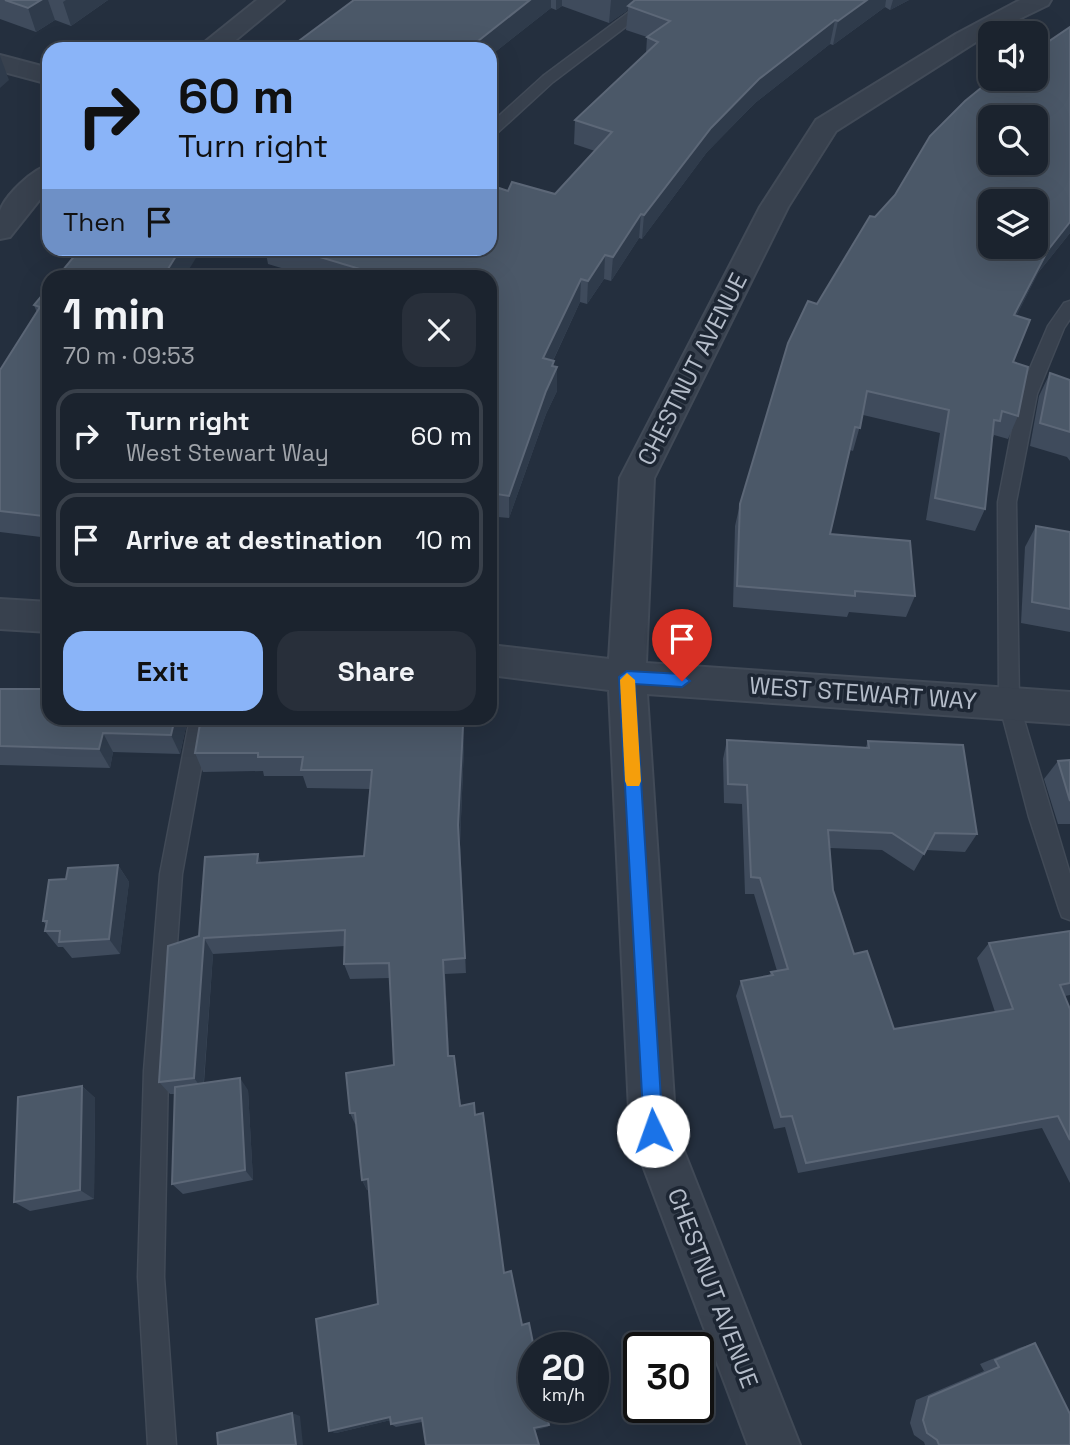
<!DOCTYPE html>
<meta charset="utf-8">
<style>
:root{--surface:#1b232e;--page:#282f3a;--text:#f1f3f6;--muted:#a0a4aa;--line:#39404a;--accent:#8ab4f8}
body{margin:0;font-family:"Space Grotesk",sans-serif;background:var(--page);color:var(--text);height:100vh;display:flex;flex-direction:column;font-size:26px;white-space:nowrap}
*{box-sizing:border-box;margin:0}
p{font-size:23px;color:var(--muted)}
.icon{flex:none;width:38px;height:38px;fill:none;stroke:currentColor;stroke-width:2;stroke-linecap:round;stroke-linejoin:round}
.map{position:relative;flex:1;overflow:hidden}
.panel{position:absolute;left:42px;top:270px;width:455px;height:455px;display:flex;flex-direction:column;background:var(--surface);border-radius:21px;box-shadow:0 7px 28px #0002,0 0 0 2px var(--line)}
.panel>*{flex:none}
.guide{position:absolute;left:42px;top:42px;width:455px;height:214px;border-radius:21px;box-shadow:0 7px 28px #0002,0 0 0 2px var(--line);background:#8ab4f8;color:#111;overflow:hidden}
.buttons{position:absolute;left:978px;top:21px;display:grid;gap:14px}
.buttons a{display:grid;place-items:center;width:70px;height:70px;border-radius:14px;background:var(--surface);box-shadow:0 7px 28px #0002,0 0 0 2px var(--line);font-size:35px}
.speed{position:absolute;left:518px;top:1332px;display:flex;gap:14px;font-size:35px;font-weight:700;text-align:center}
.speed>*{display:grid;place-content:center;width:91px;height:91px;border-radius:50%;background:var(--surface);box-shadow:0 7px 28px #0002,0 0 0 2px var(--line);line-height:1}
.speed small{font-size:18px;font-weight:400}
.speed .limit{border:4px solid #111;border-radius:10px;background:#fff;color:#111}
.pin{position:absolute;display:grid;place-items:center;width:60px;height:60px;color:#fff;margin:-72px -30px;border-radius:50% 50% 50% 0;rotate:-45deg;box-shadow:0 0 7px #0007}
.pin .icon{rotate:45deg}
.me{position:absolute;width:77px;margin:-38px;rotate:357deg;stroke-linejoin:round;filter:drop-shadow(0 0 5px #0008)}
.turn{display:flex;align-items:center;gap:24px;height:147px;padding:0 21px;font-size:32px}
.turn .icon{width:91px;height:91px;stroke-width:2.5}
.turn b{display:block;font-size:49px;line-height:60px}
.then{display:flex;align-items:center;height:66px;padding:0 21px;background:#0003;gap:14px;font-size:26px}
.round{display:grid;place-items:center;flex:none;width:74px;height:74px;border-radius:21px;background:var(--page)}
.headline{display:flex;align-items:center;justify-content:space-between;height:119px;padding:0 21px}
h1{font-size:42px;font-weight:700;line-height:52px}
.primary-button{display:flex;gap:14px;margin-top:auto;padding:14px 21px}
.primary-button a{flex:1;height:80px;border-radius:21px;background:var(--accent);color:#111;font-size:28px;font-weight:700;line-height:80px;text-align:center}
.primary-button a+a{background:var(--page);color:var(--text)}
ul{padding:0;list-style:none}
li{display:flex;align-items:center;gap:21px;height:94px;margin:0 14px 10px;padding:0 7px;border:4px solid var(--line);border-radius:21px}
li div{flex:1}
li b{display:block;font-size:26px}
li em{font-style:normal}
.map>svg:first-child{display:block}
</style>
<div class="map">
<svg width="1070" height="1445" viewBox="0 0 1070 1445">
<rect width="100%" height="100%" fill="#242f3e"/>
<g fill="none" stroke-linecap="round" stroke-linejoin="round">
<g stroke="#414a57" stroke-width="3">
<g id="service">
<polygon points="645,0 661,0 553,82 495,135 490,136 490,124 543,76"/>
<polygon points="1070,301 1070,319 1064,328 1037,394 1016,502 1019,703 1070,874 1070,920 1062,917 1059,909 1029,817 999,703 998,502 1019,394 1048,326 1064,303"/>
<polygon points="190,718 210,718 182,874 168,1071 164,1277 176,1445 148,1445 138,1277 144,1071 160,874"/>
</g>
</g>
<g stroke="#414a57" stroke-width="4">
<g id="minor">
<polygon points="257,0 284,0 225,49 196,49"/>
<polygon points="1020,0 1051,0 1048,5 990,33 836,131 788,207 654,478 646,663 1070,692 1070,724 647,694 676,1131 800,1445 748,1445 630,1131 609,690 490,675 490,645 609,659 620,478 760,207 816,120 956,34"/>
<polygon points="0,55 49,68 49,84 0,71"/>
<path d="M 49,165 L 49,188 L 10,237 L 0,239 C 0,231 0,219 0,211 C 5,195 33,169 49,165 Z"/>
<polygon points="0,599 49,602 49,632 0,629"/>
</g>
</g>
<use href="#service" fill="#38414e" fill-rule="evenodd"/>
<use href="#minor" fill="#38414e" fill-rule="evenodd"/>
</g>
<g fill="#3f4b5c">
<polygon points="0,0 108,0 71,26 55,20 36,32 0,19"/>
<polygon points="354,0 909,0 890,10 885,7 833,45 830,44 755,103 707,152 642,239 639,238 611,281 604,279 587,304 580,302 553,361 557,391 546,414 509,518 498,517 490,538 490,276 308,276 268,264 265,248 376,248 377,254 382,255 490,248 508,191 555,194 595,151 574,144 575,120 646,54 647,37 626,30 628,10 609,23 562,6 556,10 551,8 490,56 490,49 288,49"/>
<polygon points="1070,27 1070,233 1038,273 1016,316 1013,362 1018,416 1008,439 994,435 992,440 985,509 975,531 926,520 940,433 863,415 853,451 850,450 830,534 915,596 906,617 849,612 847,617 733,607 735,526 740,504 817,304 875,217"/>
<polygon points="49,287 49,538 0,532 0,370 37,313 34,305"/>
<polygon points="1050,373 1070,380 1070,461 1067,457 1030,446 1039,396"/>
<polygon points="1036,526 1070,532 1070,632 1021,623 1025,547"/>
<polygon points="0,689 49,718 188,718 180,754 113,752 110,768 0,765"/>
<polygon points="201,718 334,718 336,725 464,745 460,843 466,973 445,974 449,1056 454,1056 461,1105 504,1273 522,1325 548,1427 422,1422 396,1427 391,1424 391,1420 336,1433 329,1431 378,1304 369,1189 367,1190 362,1180 356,1124 355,1124 350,1113 394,1065 390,978 350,979 344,964 345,946 213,954 204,1083 248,1090 253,1180 183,1194 172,1184 175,1094 170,1094 159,1082 199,936 262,863 364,856 370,789 307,788 303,776 264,776 263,771 203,772 195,753"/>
<polygon points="727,740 866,747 868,741 977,834 965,852 926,850 914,871 882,850 830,848 833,890 854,954 894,1029 995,1012 977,958 989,943 1070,931 1070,995 1065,996 1070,1009 1070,1183 1042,1128 798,1173 785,1127 774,1129 736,996 741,981 769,976 771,972 777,971 754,894 745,894 742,804 724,803 723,759"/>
<polygon points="1070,760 1070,824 1058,824 1044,779 1058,761"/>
<polygon points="118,865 129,882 120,954 72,958 63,947 58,947 45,931 46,925 43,921 66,879"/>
<polygon points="82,1086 95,1098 94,1199 30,1211 14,1202"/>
<polygon points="1035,1343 1070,1445 925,1445 924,1442 914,1435 910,1423 916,1400 984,1371 980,1364 1019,1348"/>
</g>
<g fill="#2f3b4b">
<polygon points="41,0 48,0 55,20 36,32 28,8"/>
<polygon points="66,0 108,0 71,26 63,2"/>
<polygon points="530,0 551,0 551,8 490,56 490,49 468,49"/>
<polygon points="556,0 562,0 562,6 556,10"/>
<polygon points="611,0 641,0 628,6 628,10 609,23"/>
<polygon points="867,0 886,0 885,7 833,45 838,21"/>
<polygon points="893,0 909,0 890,10"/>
<polygon points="835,20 830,44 755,103 707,152 642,239 644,215 711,128 759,79"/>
<polygon points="371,41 372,49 364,49"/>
<polygon points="0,56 9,80 0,88"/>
<polygon points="641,214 639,238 611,281 613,257"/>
<polygon points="1070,222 1070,233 1038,273 1005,339 1014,315 1048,250"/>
<polygon points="181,248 202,248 185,276 162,276"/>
<polygon points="366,248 376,248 378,258 363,253"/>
<polygon points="605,255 604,279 587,304 588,281"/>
<polygon points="581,279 580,302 543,382 543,358"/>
<polygon points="554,361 554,374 557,367 557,391 546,414 509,518 509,496"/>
<polygon points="497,494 498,517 490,538 490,513"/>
<polygon points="49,504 49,528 43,516"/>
<polygon points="175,718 188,718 180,754 171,735"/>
<polygon points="331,718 334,718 337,727 330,725"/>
<polygon points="463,726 464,745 460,843 466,973 465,958 458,825"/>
<polygon points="103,733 113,752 110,768 99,749"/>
<polygon points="258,854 265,871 257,863"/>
<polygon points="118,865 129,882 120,954 109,939"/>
<polygon points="204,938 213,954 203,1090 194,1078"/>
<polygon points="443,960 445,974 450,1069 448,1056"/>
<polygon points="240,1078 248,1090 253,1180 245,1170"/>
<polygon points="82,1086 95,1098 94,1199 80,1190"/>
<polygon points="368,1179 373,1188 367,1190 362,1180"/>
<polygon points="292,1413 300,1416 303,1445 296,1445"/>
<polygon points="390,1417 395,1419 336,1433 329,1431"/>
<polygon points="549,1425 548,1427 534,1431 534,1428"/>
</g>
<g fill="#4b5868" stroke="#5c6777" stroke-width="2" fill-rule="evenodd">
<polygon points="5,0 41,0 28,8"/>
<polygon points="354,0 530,0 468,49 382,49 371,41 364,49 288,49"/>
<polygon points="635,0 867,0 838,21 835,20 759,79 711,128 644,215 641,214 613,257 605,255 588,281 581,279 543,358 554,361 552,366 557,367 546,391 509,496 497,494 490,513 490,276 383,276 290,248 366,248 363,253 382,255 387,248 490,248 490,201 499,188 508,191 512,182 555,194 612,132 575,120 658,42 647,37 670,21 628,6"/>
<path d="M 1070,27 L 1070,222 L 1048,250 L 1014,315 L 1030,320 L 1013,362 L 1028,367 L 1018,416 L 1002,411 L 1000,421 L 994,420 L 985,509 L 935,498 L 949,410 L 867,391 L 860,428 L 855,427 L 830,534 L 910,541 L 915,596 L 855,591 L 855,596 L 737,586 L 740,504 L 788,343 L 808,301 L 817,304 L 870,216 L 875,217 L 895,195 L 930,136 L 965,101 L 992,79 L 1036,79 L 1036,50 ZM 990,117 L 1036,117 L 1036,163 L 990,163 ZM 990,201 L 1036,201 L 1036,247 L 990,247 Z"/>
<polygon points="81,248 181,248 168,269 162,276 58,276"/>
<polygon points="49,287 49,503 43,516 0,511 0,370 40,307 34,305"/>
<polygon points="1050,373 1070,380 1070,432 1040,423"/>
<polygon points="1036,526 1070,532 1070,609 1032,602"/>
<polygon points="0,689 49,689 49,718 175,718 171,735 103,733 99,749 0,746"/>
<polygon points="201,718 331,718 330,725 463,726 458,825 465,958 443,960 448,1056 454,1056 460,1106 474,1103 475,1115 483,1113 504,1273 511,1271 522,1325 529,1323 534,1348 534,1407 545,1407 549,1425 534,1428 539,1445 426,1445 422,1418 391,1424 390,1417 329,1431 316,1319 378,1304 368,1179 362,1180 355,1113 350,1113 346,1073 394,1065 389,963 344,964 345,930 204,938 194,1078 159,1082 168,946 199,936 205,857 258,854 257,863 364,856 372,770 301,770 303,757 258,757 258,753 195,753"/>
<polygon points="727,740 869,748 868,741 963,745 977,834 935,833 924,854 892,833 828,830 833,890 854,954 867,951 894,1029 1013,1009 989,943 1070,931 1070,983 1060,985 1070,1009 1070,1140 1058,1116 806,1163 792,1116 781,1117 741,981 773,975 771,972 788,969 760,878 751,877 747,785 728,784"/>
<polygon points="1070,760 1070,801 1058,761"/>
<polygon points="118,865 109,939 59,942 60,931 45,931 47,921 43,921 49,880 66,879 68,868"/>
<polygon points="240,1078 245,1170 172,1184 175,1087"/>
<polygon points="82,1086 80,1190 14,1202 18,1097"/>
<polygon points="1035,1343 1070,1414 1070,1445 939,1445 937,1440 927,1433 923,1420 929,1397 999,1367 995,1360"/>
<polygon points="292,1413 296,1445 218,1445 217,1433"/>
</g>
<polygon fill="#1a73e8" stroke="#114b97" stroke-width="2" points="627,671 682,674 690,681 682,687 635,684 663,1131 660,1138 653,1141 646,1138 644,1131 619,677"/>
<polygon fill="#f59e0b" points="627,673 635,680 641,781 639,786 627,786 625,781 620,680"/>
<g text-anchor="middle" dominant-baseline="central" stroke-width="7" stroke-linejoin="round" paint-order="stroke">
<g font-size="24" fill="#b4bcc9" stroke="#1d2633">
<text transform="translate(692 369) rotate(-63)">CHESTNUT AVENUE</text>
<text transform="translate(863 693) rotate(4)">WEST STEWART WAY</text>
<text transform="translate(713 1288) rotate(69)">CHESTNUT AVENUE</text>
</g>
</g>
</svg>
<div class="buttons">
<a><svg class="icon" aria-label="sound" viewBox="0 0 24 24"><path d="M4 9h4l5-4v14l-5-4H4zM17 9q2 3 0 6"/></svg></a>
<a><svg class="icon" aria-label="search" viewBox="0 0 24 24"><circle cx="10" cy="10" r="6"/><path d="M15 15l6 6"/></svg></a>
<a><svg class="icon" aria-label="layers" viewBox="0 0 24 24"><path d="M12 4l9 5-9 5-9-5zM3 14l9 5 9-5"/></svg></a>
</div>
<div class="speed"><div>20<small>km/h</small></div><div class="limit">30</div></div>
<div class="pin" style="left:682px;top:681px;background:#d93025"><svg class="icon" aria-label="arrive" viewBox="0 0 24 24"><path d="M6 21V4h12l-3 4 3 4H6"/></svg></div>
<svg class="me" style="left:653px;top:1131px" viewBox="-20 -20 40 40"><circle r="19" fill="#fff"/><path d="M0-13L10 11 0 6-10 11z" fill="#1a73e8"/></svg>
<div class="guide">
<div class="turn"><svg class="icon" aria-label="right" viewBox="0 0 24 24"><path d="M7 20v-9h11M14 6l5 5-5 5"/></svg><div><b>60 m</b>Turn right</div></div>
<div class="then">Then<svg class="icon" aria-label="arrive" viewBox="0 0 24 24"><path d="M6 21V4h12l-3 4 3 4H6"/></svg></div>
</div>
<section class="panel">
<div class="headline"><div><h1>1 min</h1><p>70 m · 09:53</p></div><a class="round"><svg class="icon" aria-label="close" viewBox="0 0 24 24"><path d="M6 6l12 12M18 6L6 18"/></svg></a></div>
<ul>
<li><svg class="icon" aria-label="right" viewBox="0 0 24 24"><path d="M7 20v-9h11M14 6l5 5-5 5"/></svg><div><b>Turn right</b><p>West Stewart Way</p></div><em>60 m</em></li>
<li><svg class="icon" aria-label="arrive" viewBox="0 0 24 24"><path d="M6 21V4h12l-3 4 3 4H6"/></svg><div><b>Arrive at destination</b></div><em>10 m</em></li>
</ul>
<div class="primary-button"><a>Exit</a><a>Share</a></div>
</section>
</div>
